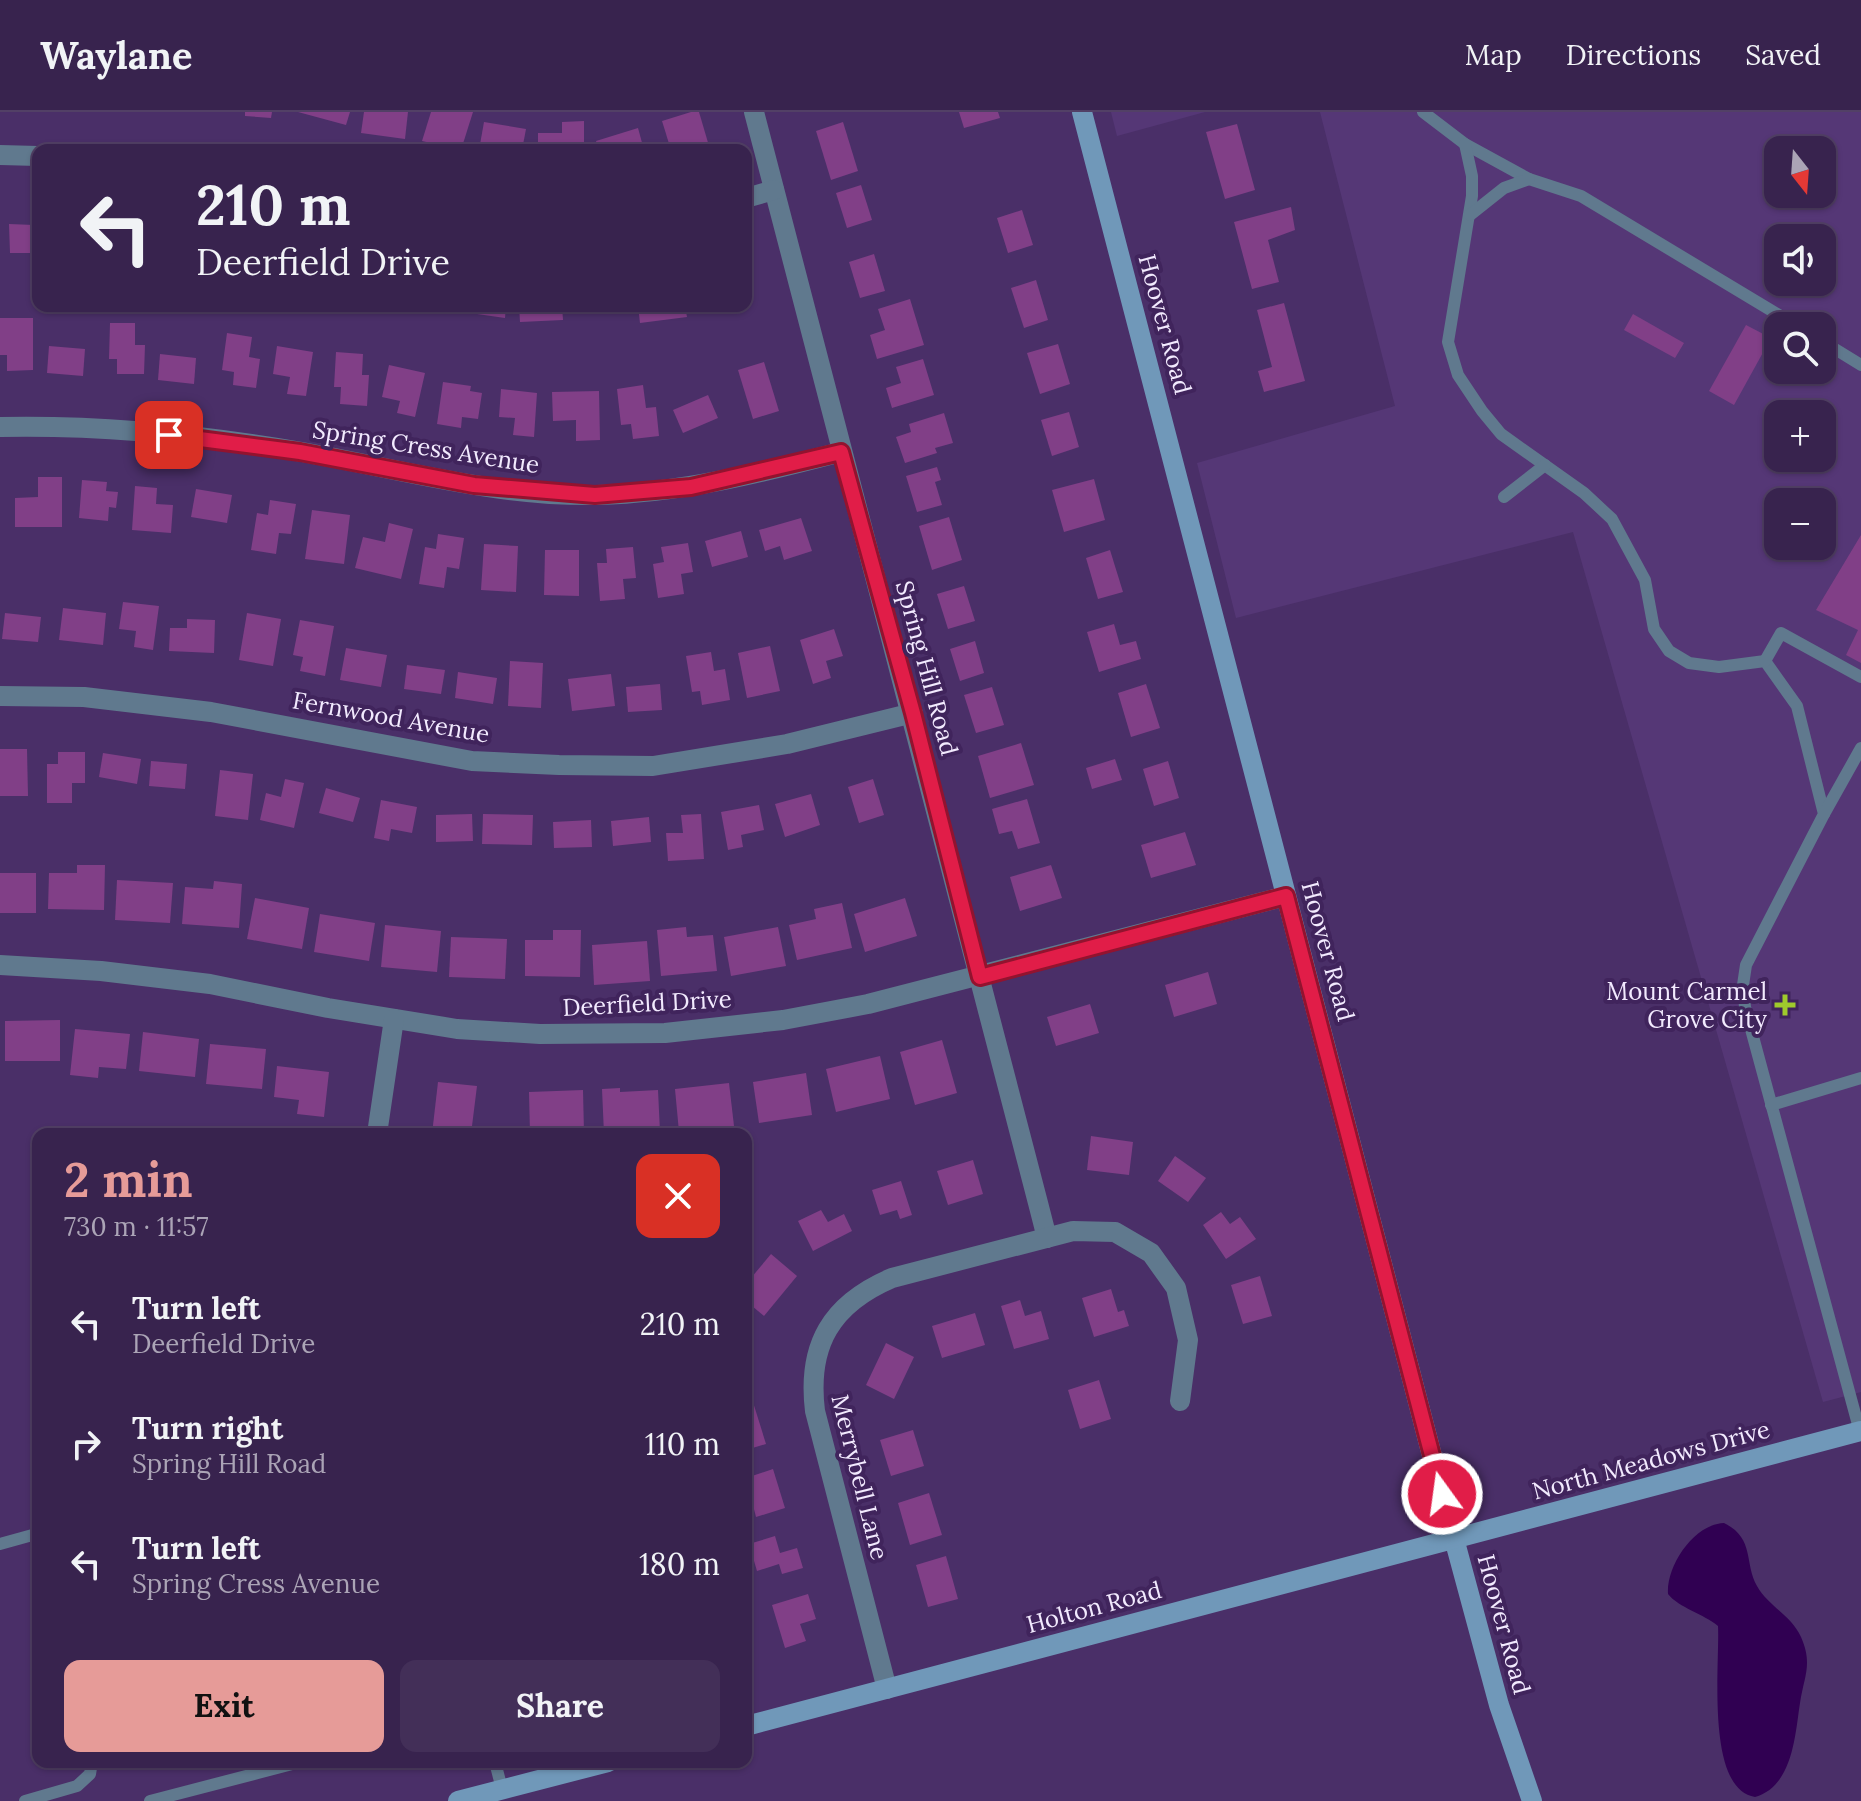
<!DOCTYPE html>
<meta charset="utf-8">
<style>
:root{--surface:#38234e;--page:#432f58;--text:#f1f3f6;--muted:#aba4b6;--line:#524066;--accent:#e69b98}
body{margin:0;font-family:Lora,serif;background:var(--page);color:var(--text);height:100vh;display:flex;flex-direction:column;font-size:30px;white-space:nowrap}
*{box-sizing:border-box;margin:0}
p{font-size:26px;color:var(--muted)}
.icon{flex:none;width:44px;height:44px;fill:none;stroke:currentColor;stroke-width:2;stroke-linecap:round;stroke-linejoin:round}
.map{position:relative;flex:1;overflow:hidden}
.details{position:absolute;left:32px;top:1016px;width:720px;height:640px;display:flex;flex-direction:column;background:var(--surface);border-radius:16px;box-shadow:0 2px 6px #0004,0 0 0 2px var(--line)}
.details>*{flex:none}
.hud{position:absolute;left:32px;top:32px;width:720px;height:168px;border-radius:16px;box-shadow:0 2px 6px #0004,0 0 0 2px var(--line);background:#38234e;color:var(--text);overflow:hidden}
.needle{width:52px;rotate:163deg}
.controls{position:absolute;left:1764px;top:24px;display:grid;gap:16px}
.controls a{display:grid;place-items:center;width:72px;height:72px;border-radius:16px;background:var(--surface);box-shadow:0 2px 6px #0004,0 0 0 2px var(--line);font-size:40px}
.pin{position:absolute;display:grid;place-items:center;width:68px;height:68px;color:#fff;margin:-34px;border-radius:16px;box-shadow:0 4px 12px #0006}
.me{position:absolute;width:88px;margin:-44px;rotate:346deg;stroke-linejoin:round;filter:drop-shadow(0 0 6px #0008)}
.turn{display:flex;align-items:center;gap:28px;height:168px;padding:0 32px;font-size:36px}
.turn .icon{width:104px;height:104px;stroke-width:2.5}
.turn b{display:block;font-size:56px;line-height:68px}
.round{display:grid;place-items:center;flex:none;width:84px;height:84px;border-radius:16px;background:var(--page)}
.summary{display:flex;align-items:center;justify-content:space-between;height:136px;padding:0 32px}
h1{font-size:48px;font-weight:700;line-height:60px;color:var(--accent)}
.action{display:flex;gap:16px;margin-top:auto;padding:16px 32px}
.action a{flex:1;height:92px;border-radius:16px;background:var(--accent);color:#111;font-size:32px;font-weight:700;line-height:92px;text-align:center}
.action a+a{background:var(--page);color:var(--text)}
ul{padding:0;list-style:none}
li{display:flex;align-items:center;gap:24px;height:120px;padding:0 32px}
li div{flex:1}
li b{display:block;font-size:30px}
li em{font-style:normal}
header{display:flex;align-items:center;gap:48px;box-sizing:border-box;height:112px;padding:0 40px;background:var(--surface);border-bottom:2px solid var(--line)}
header strong{font-size:38px}
nav{display:flex;gap:44px;margin-inline-start:auto;font-size:28px}
.map>svg:first-child{display:block}
</style>
<header>
<strong>Waylane</strong>
<nav><a>Map</a><a>Directions</a><a>Saved</a></nav>
</header>
<div class="map">
<svg width="1861" height="1689" viewBox="0 0 1861 1689">
<rect width="100%" height="100%" fill="#4a2f68"/>
<g fill="#553776" fill-rule="evenodd">
<polygon points="1111,0 1205,0 1117,24"/>
<path d="M 1320,0 L 1861,0 L 1861,1280 L 1823,1290 L 1573,420 L 1236,506 L 1197,351 L 1395,294 ZM 1778,38 L 1822,38 L 1822,82 L 1778,82 ZM 1778,126 L 1822,126 L 1822,170 L 1778,170 ZM 1778,214 L 1822,214 L 1822,258 L 1778,258 ZM 1778,302 L 1822,302 L 1822,346 L 1778,346 ZM 1778,390 L 1822,390 L 1822,434 L 1778,434 Z"/>
</g>
<path fill="#300052" d="M 1724,1411 C 1755,1426 1744,1451 1757,1474 C 1768,1494 1791,1503 1801,1525 C 1813,1552 1804,1564 1800,1591 C 1795,1623 1793,1674 1755,1685 C 1705,1677 1720,1551 1718,1514 C 1704,1502 1679,1496 1668,1482 C 1666,1454 1694,1412 1724,1411 Z"/>
<g fill="#813f87">
<polygon points="245,0 272,0 271,6 245,4"/>
<polygon points="298,0 350,0 346,13"/>
<polygon points="364,0 408,0 405,27 361,21"/>
<polygon points="431,0 473,0 461,38 422,29"/>
<polygon points="691,0 699,0 709,34 696,38 671,38 662,9"/>
<polygon points="959,0 998,0 1000,6 964,16"/>
<polygon points="584,9 584,38 538,38 538,21 562,21 562,10"/>
<polygon points="484,10 526,17 522,38 479,38"/>
<polygon points="843,10 858,59 831,68 816,19"/>
<polygon points="1237,12 1255,78 1225,87 1206,20"/>
<polygon points="638,16 644,38 599,38 596,29"/>
<polygon points="861,73 872,108 847,116 836,81"/>
<polygon points="34,94 38,94 38,141 10,141 9,112 34,113"/>
<polygon points="1291,95 1295,118 1268,128 1279,170 1252,177 1234,110"/>
<polygon points="1022,98 1033,133 1008,141 997,106"/>
<polygon points="874,142 885,179 860,186 849,150"/>
<polygon points="1036,168 1048,208 1024,216 1011,176"/>
<polygon points="910,187 924,233 877,247 870,223 885,218 878,197"/>
<polygon points="1284,191 1305,269 1264,280 1258,259 1272,255 1257,198"/>
<polygon points="471,194 506,194 505,206 470,201"/>
<polygon points="519,194 562,194 563,208 520,210"/>
<polygon points="574,194 614,194 614,199 574,197"/>
<polygon points="638,194 685,194 687,205 640,211"/>
<polygon points="1633,202 1684,231 1675,246 1624,218"/>
<polygon points="0,206 33,206 33,258 7,259 7,243 0,243"/>
<polygon points="110,211 135,211 135,233 145,233 144,262 117,262 117,247 109,247"/>
<polygon points="1746,213 1771,226 1734,293 1709,279"/>
<polygon points="227,221 252,225 249,245 260,247 256,276 233,273 234,260 222,258"/>
<polygon points="1058,232 1070,272 1040,282 1027,241"/>
<polygon points="49,234 85,237 83,264 47,261"/>
<polygon points="277,234 313,240 306,284 287,282 290,265 273,262"/>
<polygon points="336,240 363,242 362,263 369,263 367,294 340,292 341,275 334,275"/>
<polygon points="160,242 196,246 194,272 158,268"/>
<polygon points="923,247 934,283 892,296 886,276 901,271 896,255"/>
<polygon points="764,250 779,299 753,307 738,258"/>
<polygon points="389,253 425,261 415,305 397,301 400,289 382,285"/>
<polygon points="443,270 471,274 470,279 482,281 478,307 462,305 461,316 437,312"/>
<polygon points="643,273 646,296 656,295 659,324 633,327 631,312 621,313 617,277"/>
<polygon points="501,277 537,281 534,325 513,323 515,306 499,305"/>
<polygon points="599,279 600,328 576,329 576,308 553,309 552,280"/>
<polygon points="708,283 718,306 683,321 673,298"/>
<polygon points="1069,300 1079,335 1052,344 1041,308"/>
<polygon points="944,301 953,331 935,336 937,341 905,351 896,325 911,320 909,312"/>
<polygon points="937,355 941,368 935,370 942,393 917,400 906,364"/>
<polygon points="38,365 62,365 62,415 15,415 15,386 38,385"/>
<polygon points="1094,367 1105,408 1064,420 1052,378"/>
<polygon points="82,368 107,370 106,379 118,380 116,396 109,395 108,409 79,406"/>
<polygon points="135,374 157,376 156,392 173,393 171,421 132,418"/>
<polygon points="196,377 232,383 227,411 191,405"/>
<polygon points="270,388 296,392 291,422 279,421 276,442 251,438 257,401 268,403"/>
<polygon points="312,398 350,403 344,452 305,447"/>
<polygon points="949,405 962,448 932,458 919,414"/>
<polygon points="801,406 812,439 784,448 780,434 765,439 759,418"/>
<polygon points="389,411 413,417 401,467 355,456 363,425 385,430"/>
<polygon points="741,419 748,445 712,455 705,429"/>
<polygon points="438,422 464,426 459,457 447,455 444,476 419,472 425,435 436,437"/>
<polygon points="1861,423 1861,551 1846,543 1858,518 1816,498"/>
<polygon points="688,431 693,460 681,462 684,482 658,486 653,452 664,450 661,435"/>
<polygon points="484,432 518,434 516,480 481,478"/>
<polygon points="633,435 636,466 623,467 625,487 600,489 597,451 607,451 606,437"/>
<polygon points="545,438 579,438 579,484 544,483"/>
<polygon points="1110,438 1123,480 1098,487 1086,446"/>
<polygon points="964,474 975,509 948,517 937,482"/>
<polygon points="123,490 159,494 153,538 134,535 136,519 119,517"/>
<polygon points="63,496 106,501 103,533 59,528"/>
<polygon points="5,501 41,505 38,530 2,527"/>
<polygon points="247,501 281,507 273,554 239,548"/>
<polygon points="187,507 215,508 214,541 169,539 170,516 187,516"/>
<polygon points="300,508 334,514 325,564 300,559 303,545 293,543"/>
<polygon points="1114,512 1120,533 1136,529 1141,547 1099,560 1087,520"/>
<polygon points="834,517 843,544 826,549 831,566 813,572 800,528"/>
<polygon points="975,529 984,561 960,569 950,537"/>
<polygon points="770,534 780,579 747,586 738,541"/>
<polygon points="346,536 387,543 381,575 340,568"/>
<polygon points="711,540 714,559 725,557 730,588 702,593 700,579 692,580 686,544"/>
<polygon points="510,549 543,551 541,596 508,594"/>
<polygon points="407,553 445,558 441,582 404,577"/>
<polygon points="458,560 497,566 493,592 455,586"/>
<polygon points="611,562 615,594 572,599 568,567"/>
<polygon points="660,572 662,598 628,600 626,575"/>
<polygon points="1146,572 1160,616 1131,625 1118,581"/>
<polygon points="992,575 1004,613 976,621 964,583"/>
<polygon points="1021,631 1034,673 990,686 978,644"/>
<polygon points="0,637 27,637 28,684 0,684"/>
<polygon points="58,640 85,640 85,671 72,671 72,691 47,691 47,652 58,652"/>
<polygon points="103,641 141,647 137,672 99,665"/>
<polygon points="1115,647 1122,668 1092,677 1086,656"/>
<polygon points="151,649 187,652 185,677 149,674"/>
<polygon points="1168,649 1179,686 1154,694 1143,657"/>
<polygon points="220,658 253,662 248,708 215,704"/>
<polygon points="285,667 304,671 294,716 260,708 266,681 281,685"/>
<polygon points="873,667 884,703 859,711 848,675"/>
<polygon points="326,676 360,686 353,710 319,701"/>
<polygon points="811,682 820,713 785,725 775,692"/>
<polygon points="1027,687 1040,731 1018,737 1012,719 999,722 992,697"/>
<polygon points="381,688 417,695 412,721 391,717 389,729 374,726"/>
<polygon points="759,693 764,718 741,723 743,735 728,738 721,700"/>
<polygon points="472,702 473,729 436,730 436,703"/>
<polygon points="483,702 533,703 532,733 482,732"/>
<polygon points="701,702 704,747 668,749 666,721 683,721 681,703"/>
<polygon points="649,705 651,730 613,734 611,709"/>
<polygon points="591,708 592,735 554,736 553,710"/>
<polygon points="1185,720 1196,753 1151,766 1141,733"/>
<polygon points="77,753 105,753 104,798 48,797 49,761 77,761"/>
<polygon points="1051,753 1062,786 1020,799 1010,765"/>
<rect x="0" y="761" width="36" height="40"/>
<polygon points="117,768 173,771 170,811 115,808"/>
<polygon points="214,769 242,772 239,816 182,812 185,775 213,777"/>
<polygon points="255,786 309,796 302,837 247,827"/>
<polygon points="905,786 917,824 865,840 854,802"/>
<polygon points="842,791 852,836 797,848 789,813 816,807 814,797"/>
<polygon points="320,802 375,811 369,849 314,840"/>
<polygon points="385,813 441,819 437,860 381,855"/>
<polygon points="686,815 687,825 713,823 717,859 661,864 657,818"/>
<polygon points="778,815 786,854 731,864 724,825"/>
<polygon points="553,818 581,818 580,865 525,864 525,828 553,828"/>
<polygon points="451,825 507,827 505,867 449,865"/>
<polygon points="647,829 650,869 594,873 592,833"/>
<polygon points="1208,860 1217,892 1174,905 1165,873"/>
<polygon points="1090,892 1099,921 1056,934 1047,905"/>
<polygon points="60,908 60,949 5,949 5,909"/>
<polygon points="75,917 130,922 126,957 99,955 98,966 70,963"/>
<polygon points="143,920 199,927 195,965 139,959"/>
<polygon points="942,928 957,981 915,993 900,940"/>
<polygon points="210,932 266,937 262,977 206,972"/>
<polygon points="880,944 890,987 836,1000 826,957"/>
<polygon points="277,954 329,960 324,1005 297,1002 299,988 274,985"/>
<polygon points="806,961 812,1003 759,1011 753,970"/>
<polygon points="438,970 477,974 471,1022 432,1022"/>
<polygon points="729,971 734,1014 679,1020 675,977"/>
<polygon points="620,976 620,980 658,978 660,1020 604,1022 602,977"/>
<polygon points="583,978 584,1021 530,1022 529,980"/>
<polygon points="1091,1024 1133,1030 1129,1063 1087,1058"/>
<polygon points="1175,1044 1206,1066 1188,1090 1158,1069"/>
<polygon points="973,1048 983,1082 948,1093 937,1059"/>
<polygon points="901,1069 912,1103 900,1107 897,1098 880,1103 872,1078"/>
<polygon points="821,1098 828,1110 844,1102 852,1119 813,1139 798,1109"/>
<polygon points="1221,1100 1230,1112 1240,1105 1256,1127 1226,1147 1203,1113"/>
<polygon points="771,1142 797,1164 764,1204 746,1189 746,1172"/>
<polygon points="1260,1164 1272,1204 1243,1212 1231,1173"/>
<polygon points="1111,1177 1118,1200 1124,1198 1129,1214 1094,1225 1082,1186"/>
<polygon points="1020,1188 1025,1204 1041,1199 1049,1227 1014,1237 1001,1194"/>
<polygon points="975,1201 985,1233 942,1246 932,1214"/>
<polygon points="886,1231 914,1245 894,1287 866,1273"/>
<polygon points="1099,1268 1111,1307 1080,1317 1068,1278"/>
<polygon points="752,1287 766,1332 746,1338 746,1289"/>
<polygon points="913,1318 924,1354 891,1364 880,1328"/>
<polygon points="773,1357 785,1396 756,1405 746,1366"/>
<polygon points="929,1381 942,1423 910,1433 898,1391"/>
<polygon points="775,1424 780,1441 797,1436 803,1456 782,1462 779,1452 757,1459 749,1432"/>
<polygon points="946,1444 958,1487 928,1495 916,1453"/>
<polygon points="808,1482 816,1507 800,1512 806,1529 785,1536 772,1493"/>
</g>
<g fill="none" stroke-linecap="round" stroke-linejoin="round">
<g stroke="#60798e" stroke-width="12">
<polyline points="1423,0 1465,32 1529,67 1581,84 1797,214"/>
<polyline points="1465,32 1472,64 1472,84 1448,230 1458,263 1482,299 1501,322 1584,381 1612,407 1645,468 1654,517 1669,539 1689,551 1719,555 1765,549 1797,594 1824,702 1746,853 1743,873 1745,895 1860,1320"/>
<polyline points="1470,103 1504,76 1529,67"/>
<polyline points="1822,229 1861,253"/>
<polyline points="1504,385 1545,353"/>
<polyline points="1765,549 1781,521 1861,565"/>
<polyline points="1824,702 1861,636"/>
<polyline points="1771,993 1861,966"/>
<polyline points="0,1432 36,1422 38,1431"/>
<polyline points="495,1650 502,1677"/>
<polyline points="25,1689 77,1674 90,1662 92,1650"/>
<polyline points="150,1689 300,1650"/>
</g>
<g stroke="#60798e" stroke-width="20">
<path d="M 754,0 C 851,375 951,750 1047,1126"/>
<polyline points="0,43 38,44"/>
<polyline points="746,86 774,78"/>
<path d="M 0,315 C 100,313 204,323 302,340 C 400,357 497,385 597,383 C 680,381 761,361 841,340"/>
<polyline points="0,584 84,585 211,600 472,649 559,653 653,654 787,632 913,601"/>
<polyline points="0,853 101,859 210,872 328,896 457,917 540,922 665,921 783,908 868,892 1286,784"/>
<polyline points="377,1022 394,907"/>
<path d="M 887,1577 L 815,1299 C 807,1233 831,1192 892,1166 L 1073,1119 L 1115,1120 L 1151,1141 L 1176,1176 L 1188,1228 L 1180,1289"/>
</g>
<g stroke="#7098b9" stroke-width="20">
<polyline points="1082,0 1442,1382 1499,1593 1532,1689"/>
<polyline points="746,1614 1861,1319"/>
<polyline points="458,1689 608,1650"/>
</g>
</g>
<g fill="none" stroke-linecap="round" stroke-linejoin="round">
<g stroke="#92132f" stroke-width="20">
<polyline id="route" points="169,323 300,340 474,373 595,383 691,375 841,340 913,601 980,865 1286,784 1442,1382"/>
</g>
<use href="#route" stroke="#e11d48" stroke-width="14"/>
</g>
<path fill="#9fca2c" stroke="#40245c" stroke-width="3" d="M1781 881h8v8h8v8h-8v8h-8v-8h-8v-8h8z"/>
<g text-anchor="middle" dominant-baseline="central" stroke-width="8" stroke-linejoin="round" paint-order="stroke">
<g font-size="24" fill="#f2eafe" stroke="#40245c">
<text transform="translate(1165 212) rotate(75)">Hoover Road</text>
<text transform="translate(426 335) rotate(9)">Spring Cress Avenue</text>
<text transform="translate(927 556) rotate(75)">Spring Hill Road</text>
<text transform="translate(391 605) rotate(10)">Fernwood Avenue</text>
<text transform="translate(1328 839) rotate(75)">Hoover Road</text>
<text transform="translate(647 891) rotate(-3)">Deerfield Drive</text>
<text transform="translate(1651 1348) rotate(-15)">North Meadows Drive</text>
<text transform="translate(860 1365) rotate(76)">Merrybell Lane</text>
<text transform="translate(1094 1495) rotate(-15)">Holton Road</text>
<text transform="translate(1504 1512) rotate(75)">Hoover Road</text>
</g>
<g font-size="24" fill="#f2eafe" stroke="#40245c" text-anchor="end">
<text x="1767" y="879">Mount Carmel<tspan x="1767" dy="28">Grove City</tspan></text>
</g>
</g>
</svg>
<div class="controls">
<a><svg class="needle" viewBox="-14 -14 28 28"><path d="M0-13l5 13h-10z" fill="#e53935"/><path d="M0 13l5-13h-10z" fill="#aba4b6"/></svg></a>
<a><svg class="icon" aria-label="sound" viewBox="0 0 24 24"><path d="M4 9h4l5-4v14l-5-4H4zM17 9q2 3 0 6"/></svg></a>
<a><svg class="icon" aria-label="search" viewBox="0 0 24 24"><circle cx="10" cy="10" r="6"/><path d="M15 15l6 6"/></svg></a>
<a>+</a>
<a>−</a>
</div>
<div class="pin" style="left:169px;top:323px;background:#d93025"><svg class="icon" aria-label="arrive" viewBox="0 0 24 24"><path d="M6 21V4h12l-3 4 3 4H6"/></svg></div>
<svg class="me" style="left:1442px;top:1382px" viewBox="-20 -20 40 40"><circle r="17" fill="#e11d48" stroke="#fff" stroke-width="3"/><path d="M0-11L8 9 0 5-8 9z" fill="#fff"/></svg>
<div class="hud">
<div class="turn"><svg class="icon" aria-label="left" viewBox="0 0 24 24"><path d="M17 20v-9H6M10 6l-5 5 5 5"/></svg><div><b>210 m</b>Deerfield Drive</div></div>
</div>
<section class="details">
<div class="summary"><div><h1>2 min</h1><p>730 m · 11:57</p></div><a class="round" style="background:#d93025;color:#fff"><svg class="icon" aria-label="close" viewBox="0 0 24 24"><path d="M6 6l12 12M18 6L6 18"/></svg></a></div>
<ul>
<li><svg class="icon" aria-label="left" viewBox="0 0 24 24"><path d="M17 20v-9H6M10 6l-5 5 5 5"/></svg><div><b>Turn left</b><p>Deerfield Drive</p></div><em>210 m</em></li>
<li><svg class="icon" aria-label="right" viewBox="0 0 24 24"><path d="M7 20v-9h11M14 6l5 5-5 5"/></svg><div><b>Turn right</b><p>Spring Hill Road</p></div><em>110 m</em></li>
<li><svg class="icon" aria-label="left" viewBox="0 0 24 24"><path d="M17 20v-9H6M10 6l-5 5 5 5"/></svg><div><b>Turn left</b><p>Spring Cress Avenue</p></div><em>180 m</em></li>
</ul>
<div class="action"><a>Exit</a><a>Share</a></div>
</section>
</div>
